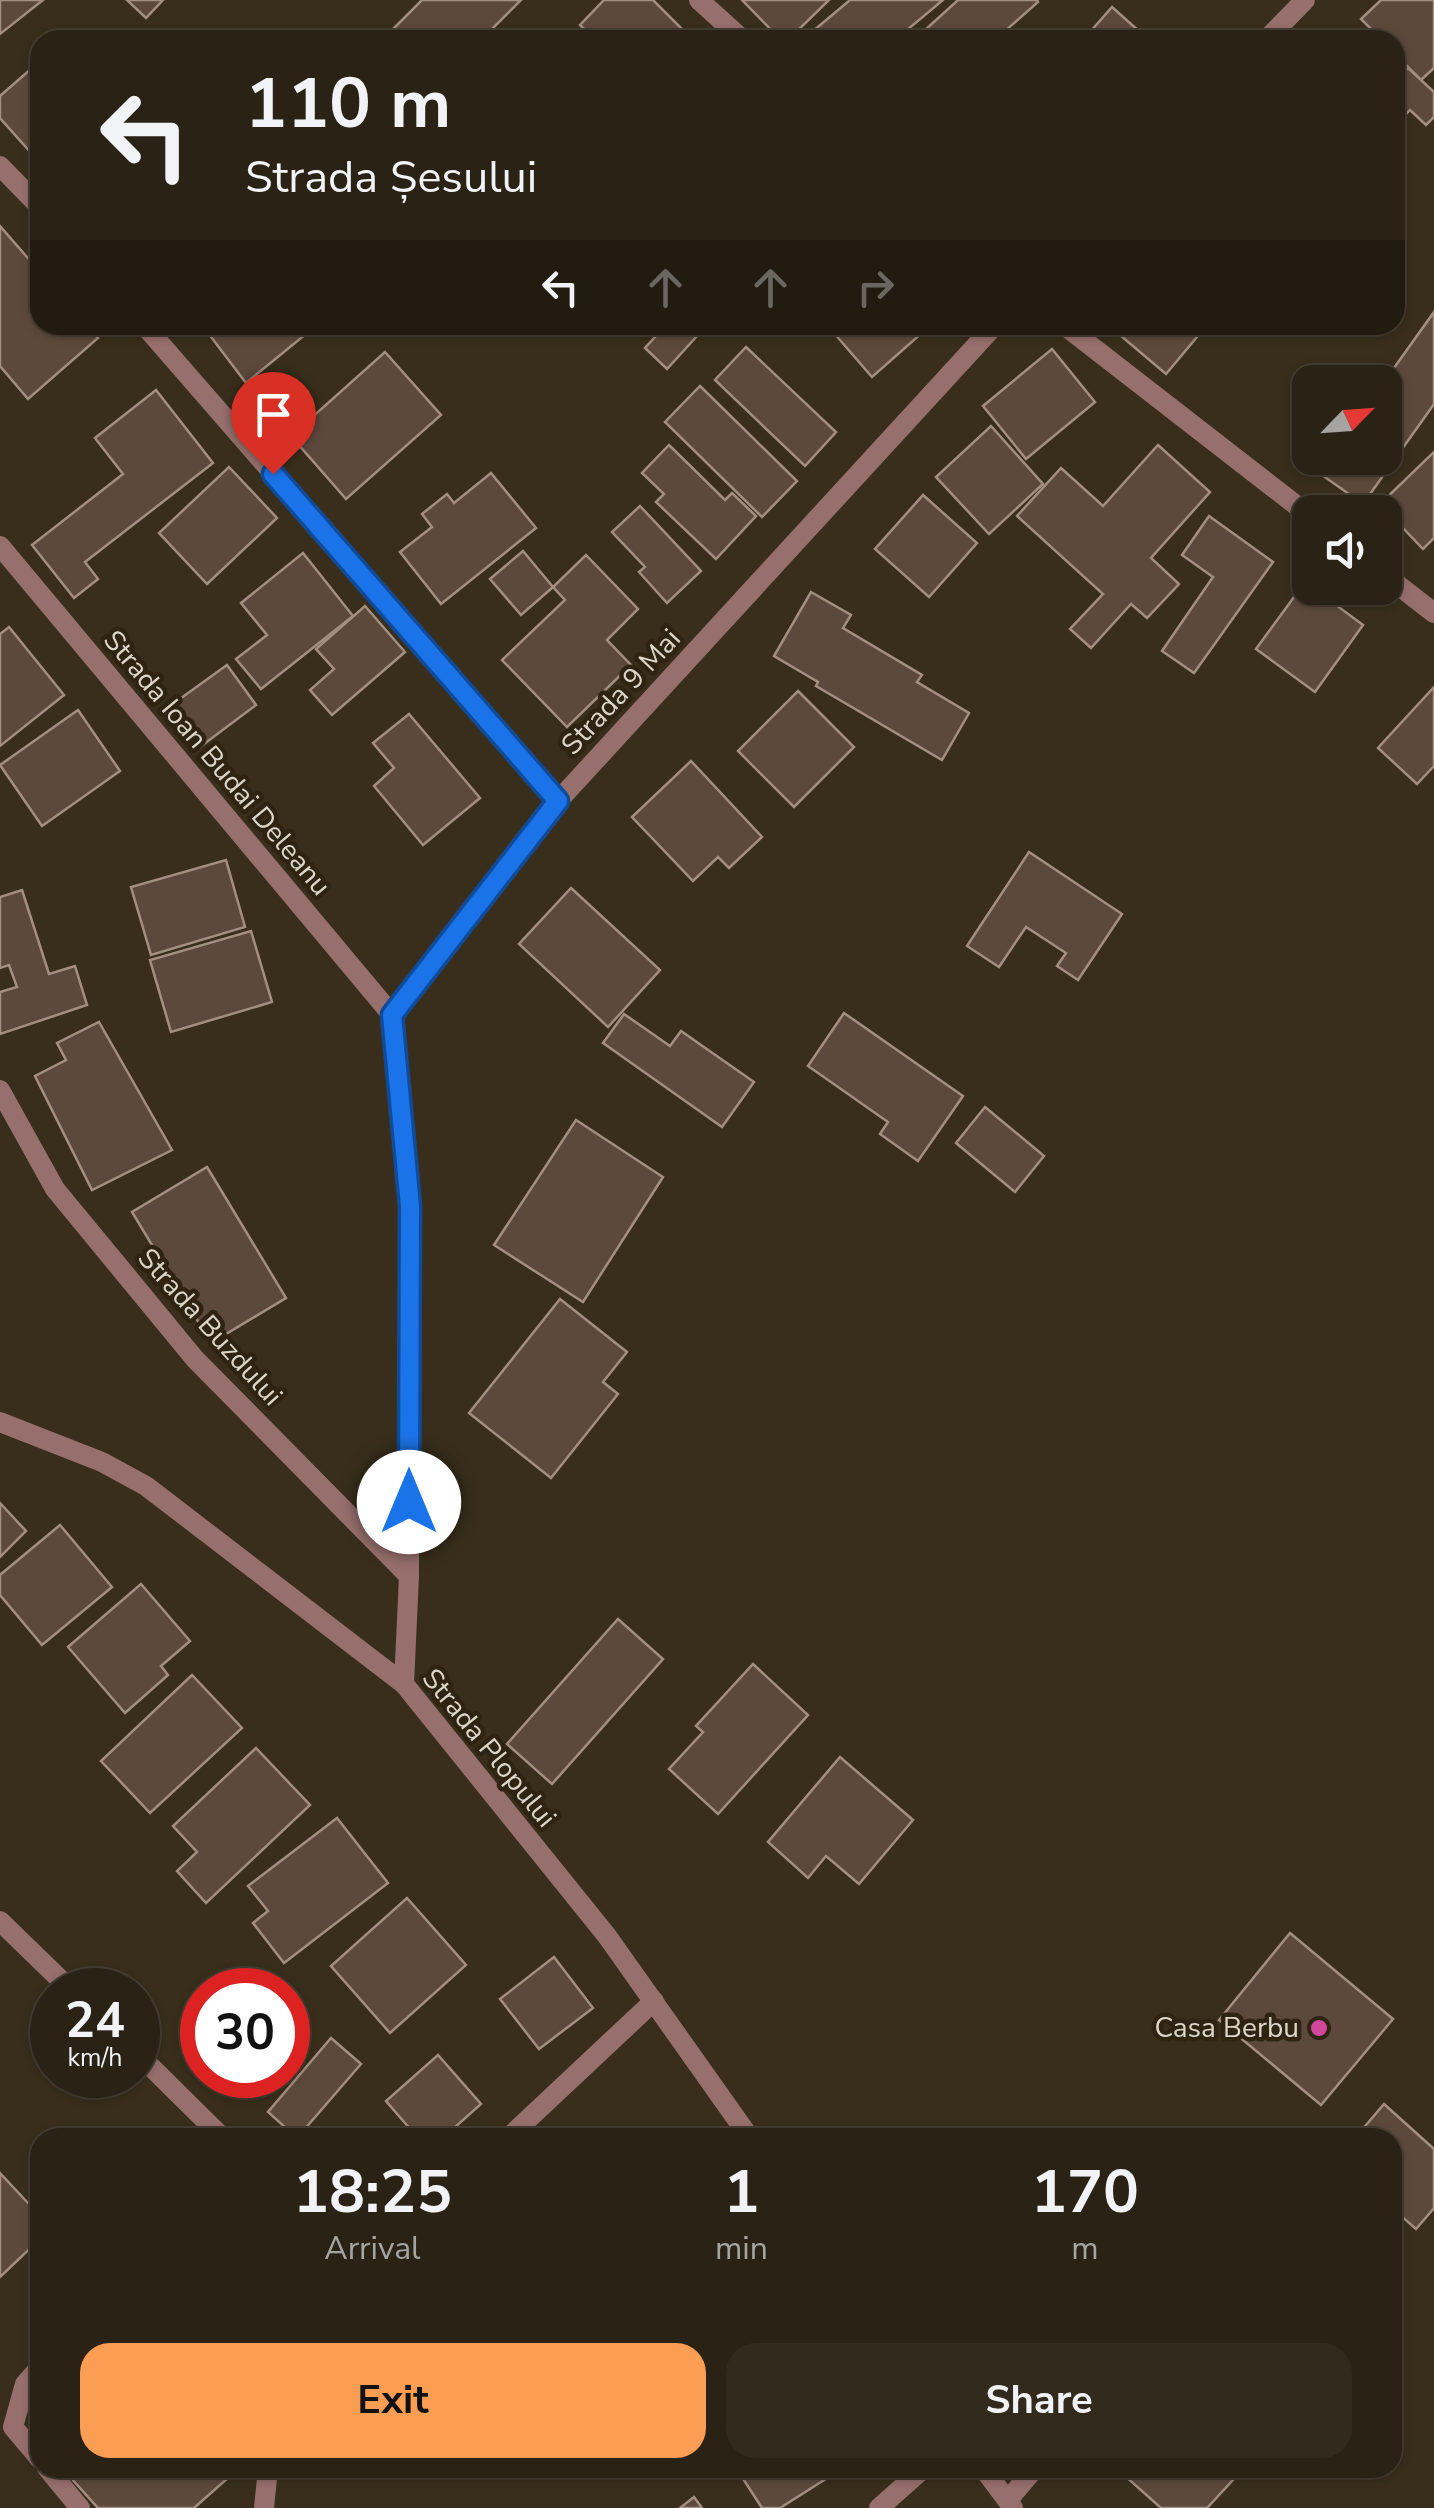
<!DOCTYPE html>
<meta charset="utf-8">
<style>
:root{--surface:#2a2214;--page:#322a1d;--text:#f1f3f6;--muted:#a5a4a0;--line:#463f34;--accent:#fc9d54}
body{margin:0;font-family:"Nunito Sans",sans-serif;background:var(--page);color:var(--text);height:100vh;display:flex;flex-direction:column;font-size:38px;white-space:nowrap}
*{box-sizing:border-box;margin:0}
p{font-size:32px;color:var(--muted)}
.icon{flex:none;width:55px;height:55px;fill:none;stroke:currentColor;stroke-width:2;stroke-linecap:round;stroke-linejoin:round}
.map{position:relative;flex:1;overflow:hidden}
.panel{position:absolute;left:30px;top:2128px;width:1372px;height:350px;display:flex;flex-direction:column;background:var(--surface);border-radius:30px;box-shadow:0 2px 8px #0004,0 0 0 2px var(--line)}
.panel>*{flex:none}
.hud{position:absolute;left:30px;top:30px;width:1375px;height:305px;border-radius:30px;box-shadow:0 2px 8px #0004,0 0 0 2px var(--line);background:#2a2214;color:var(--text);overflow:hidden}
.needle{width:65px;rotate:65deg}
.tools{position:absolute;left:1292px;top:365px;display:grid;gap:20px}
.tools a{display:grid;place-items:center;width:110px;height:110px;border-radius:20px;background:var(--surface);box-shadow:0 2px 8px #0004,0 0 0 2px var(--line);font-size:50px}
.speed{position:absolute;left:30px;top:1968px;display:flex;gap:20px;font-size:50px;font-weight:700;text-align:center}
.speed>*{display:grid;place-content:center;width:130px;height:130px;border-radius:50%;background:var(--surface);box-shadow:0 2px 8px #0004,0 0 0 2px var(--line);line-height:1}
.speed small{font-size:25px;font-weight:400}
.speed .limit{border:15px solid #d22;background:#fff;color:#111}
.pin{position:absolute;display:grid;place-items:center;width:85px;height:85px;color:#fff;margin:-102px -42px;border-radius:50% 50% 50% 0;rotate:-45deg;box-shadow:0 0 10px #0007}
.pin .icon{rotate:45deg}
.me{position:absolute;width:110px;margin:-55px;rotate:0deg;stroke-linejoin:round;filter:drop-shadow(0 0 8px #0008)}
.turn{display:flex;align-items:center;gap:35px;height:210px;padding:0 50px;font-size:45px}
.turn .icon{width:130px;height:130px;stroke-width:2.5}
.turn b{display:block;font-size:70px;line-height:85px}
.lanes{display:flex;align-items:center;height:95px;padding:0 50px;background:#0003;justify-content:center;gap:50px;direction:ltr}
.lanes .off{opacity:.35}
.eta{display:flex;justify-content:space-evenly;align-items:center;height:170px;text-align:center}
.eta b{font-size:60px;font-weight:700;line-height:70px}
.action{display:flex;gap:20px;margin-top:auto;padding:20px 50px}
.action a{flex:1;height:115px;border-radius:30px;background:var(--accent);color:#111;font-size:40px;font-weight:700;line-height:115px;text-align:center}
.action a+a{background:var(--page);color:var(--text)}
.map>svg:first-child{display:block}
</style>
<div class="map">
<svg width="1434" height="2508" viewBox="0 0 1434 2508">
<rect width="100%" height="100%" fill="#382e1b"/>
<g fill="#5d493c" stroke="#a48e7f" stroke-width="2.5">
<polygon points="0,0 43,0 0,34"/>
<polygon points="127,0 163,0 146,18"/>
<polygon points="422,0 521,0 481,40 398,40 390,32"/>
<polygon points="604,0 653,0 693,40 595,40 580,25"/>
<polygon points="742,0 829,0 788,40 781,40"/>
<polygon points="850,0 943,0 895,40 819,40 812,32"/>
<polygon points="958,0 1037,0 1038,2 995,40 914,40"/>
<polygon points="1381,0 1434,0 1434,68 1421,80 1395,54 1395,40 1382,40 1361,19"/>
<polygon points="1112,7 1149,40 1083,40"/>
<polygon points="40,61 40,163 0,118 0,96"/>
<polygon points="1408,68 1434,92 1434,117 1426,125 1410,110 1395,125 1395,82"/>
<polygon points="0,226 40,272 40,325 86,325 98,338 28,399 0,366"/>
<polygon points="1434,312 1434,404 1363,504 1322,475 1335,458 1385,458 1384,382"/>
<polygon points="202,325 317,325 246,383"/>
<polygon points="666,325 707,325 667,369 645,348"/>
<polygon points="827,325 931,325 872,377"/>
<polygon points="1108,325 1207,325 1166,374"/>
<polygon points="746,347 836,432 805,466 715,380"/>
<polygon points="1052,349 1095,402 1026,459 983,406"/>
<polygon points="385,352 441,415 346,499 291,436"/>
<polygon points="700,386 797,481 762,517 665,422"/>
<polygon points="156,390 213,463 85,562 98,579 74,598 32,545 123,474 95,438"/>
<polygon points="991,426 1043,484 989,534 936,477"/>
<polygon points="669,445 725,500 732,493 756,516 716,559 656,502 664,494 642,473"/>
<polygon points="1158,445 1210,492 1151,558 1179,584 1147,618 1131,604 1091,648 1070,629 1103,594 1017,516 1061,468 1103,506"/>
<polygon points="1434,452 1434,538 1423,549 1380,504"/>
<polygon points="229,467 277,518 207,584 159,533"/>
<polygon points="491,473 536,528 441,604 400,552 432,527 422,514 447,494 454,503"/>
<polygon points="923,495 977,543 929,597 875,549"/>
<polygon points="640,506 701,571 667,603 639,572 645,567 612,532"/>
<polygon points="1209,516 1273,562 1194,673 1162,651 1213,577 1182,555"/>
<polygon points="523,551 553,587 521,615 490,579"/>
<polygon points="303,553 353,616 261,689 236,659 267,635 241,603"/>
<polygon points="586,555 638,609 607,640 631,665 567,727 502,660 565,600 553,587"/>
<polygon points="1305,582 1363,625 1315,692 1256,649"/>
<polygon points="811,592 851,615 843,628 922,675 917,682 969,713 942,760 816,686 818,682 774,656"/>
<polygon points="365,606 405,652 332,715 310,690 334,669 316,649"/>
<polygon points="9,627 64,695 0,746 0,634"/>
<polygon points="227,665 256,705 200,747 170,706"/>
<polygon points="1434,687 1434,766 1417,784 1378,748"/>
<polygon points="798,691 854,747 794,807 738,751"/>
<polygon points="78,710 120,771 42,826 0,765"/>
<polygon points="409,714 480,798 423,845 374,786 394,768 373,743"/>
<polygon points="691,761 762,837 729,868 718,857 693,881 632,817"/>
<polygon points="1029,852 1122,914 1078,980 1057,966 1066,953 1026,927 999,967 967,946"/>
<polygon points="226,860 245,927 151,955 131,887"/>
<polygon points="571,888 660,970 608,1027 519,944"/>
<polygon points="22,890 49,974 75,966 87,1005 0,1034 0,992 17,987 9,965 0,968 0,897"/>
<polygon points="251,931 272,1002 171,1032 150,960"/>
<polygon points="844,1013 963,1096 918,1161 880,1134 888,1122 808,1066"/>
<polygon points="624,1014 670,1046 681,1031 754,1082 722,1127 603,1043"/>
<polygon points="99,1022 172,1150 92,1190 35,1076 66,1060 57,1043"/>
<polygon points="985,1107 1044,1156 1015,1192 956,1143"/>
<polygon points="576,1120 663,1177 583,1302 494,1245"/>
<polygon points="207,1167 286,1298 211,1343 132,1212"/>
<polygon points="560,1299 627,1352 603,1382 618,1394 551,1478 469,1413"/>
<polygon points="0,1503 26,1531 0,1557"/>
<polygon points="60,1525 112,1587 42,1645 0,1595 0,1575"/>
<polygon points="141,1584 190,1641 161,1666 168,1675 125,1713 68,1647"/>
<polygon points="618,1619 663,1659 552,1784 507,1744"/>
<polygon points="753,1664 808,1715 718,1814 669,1769 703,1732 696,1726"/>
<polygon points="192,1675 242,1728 150,1813 101,1761"/>
<polygon points="256,1748 310,1805 206,1903 177,1871 197,1852 173,1826"/>
<polygon points="840,1757 913,1820 859,1884 826,1856 808,1878 768,1842"/>
<polygon points="337,1818 388,1883 284,1963 253,1923 268,1911 248,1886"/>
<polygon points="407,1898 466,1965 390,2033 331,1966"/>
<polygon points="1290,1933 1393,2019 1321,2105 1219,2020"/>
<polygon points="554,1957 593,2008 539,2049 500,1999"/>
<polygon points="331,2038 361,2064 297,2138 268,2112"/>
<polygon points="438,2055 481,2104 443,2138 418,2138 386,2101"/>
<polygon points="1384,2104 1434,2149 1434,2208 1416,2229 1392,2208 1392,2138 1355,2138"/>
<polygon points="0,2173 40,2216 40,2239 0,2277"/>
<polygon points="62,2468 235,2468 237,2470 194,2508 98,2508"/>
<polygon points="736,2468 843,2468 780,2508 762,2508"/>
<polygon points="1132,2468 1244,2468 1207,2508 1161,2508 1125,2476"/>
<polygon points="694,2497 702,2508 680,2508"/>
</g>
<g fill="none" stroke-linecap="round" stroke-linejoin="round">
<g stroke="#976f6c" stroke-width="20">
<polyline points="40,2367 25,2384 13,2427 40,2459"/>
<polyline points="47,2468 80,2508"/>
<polyline points="264,2508 268,2468"/>
</g>
<g stroke="#976f6c" stroke-width="20">
<polyline points="699,0 743,40"/>
<polyline points="1266,40 1305,0"/>
<polyline points="0,166 40,207"/>
<polyline points="144,325 558,801"/>
<polyline points="1064,325 1310,516"/>
<polyline points="0,546 392,1015"/>
<polyline points="1385,575 1434,613"/>
<polyline points="0,1090 55,1189 195,1359 409,1576"/>
<polyline points="0,1422 102,1462 146,1486 404,1684 607,1936 750,2138"/>
<polyline points="404,1684 409,1576 410,1205 392,1015 558,801 995,325"/>
<polyline points="0,1921 71,1990"/>
<polyline points="138,2054 223,2138"/>
<polyline points="508,2138 654,2001"/>
<polyline points="983,2468 1013,2508"/>
<polyline points="1008,2500 1035,2468"/>
<polyline points="879,2508 924,2468"/>
</g>
</g>
<g fill="none" stroke-linecap="round" stroke-linejoin="round">
<g stroke="#114b97" stroke-width="25">
<polyline id="route" points="273,474 558,801 392,1015 410,1206 409,1502"/>
</g>
<use href="#route" stroke="#1a73e8" stroke-width="18"/>
</g>
<circle fill="#d1479c" stroke="#2e2411" stroke-width="4" cx="1319" cy="2028" r="10"/>
<g text-anchor="middle" dominant-baseline="central" stroke-width="9" stroke-linejoin="round" paint-order="stroke">
<g font-size="28" fill="#ddd7cb" stroke="#2e2411">
<text transform="translate(621 692) rotate(-47)">Strada 9 Mai</text>
<text transform="translate(217 763) rotate(50)">Strada Ioan Budai Deleanu</text>
<text transform="translate(210 1327) rotate(48)">Strada Buzdului</text>
<text transform="translate(489 1748) rotate(51)">Strada Plopului</text>
</g>
<g font-size="28" fill="#ddd7cb" stroke="#2e2411" text-anchor="end">
<text x="1299" y="2028">Casa Berbu</text>
</g>
</g>
</svg>
<div class="tools">
<a><svg class="needle" viewBox="-14 -14 28 28"><path d="M0-13l5 13h-10z" fill="#e53935"/><path d="M0 13l5-13h-10z" fill="#a5a4a0"/></svg></a>
<a><svg class="icon" aria-label="sound" viewBox="0 0 24 24"><path d="M4 9h4l5-4v14l-5-4H4zM17 9q2 3 0 6"/></svg></a>
</div>
<div class="speed"><div>24<small>km/h</small></div><div class="limit">30</div></div>
<div class="pin" style="left:273px;top:474px;background:#d93025"><svg class="icon" aria-label="arrive" viewBox="0 0 24 24"><path d="M6 21V4h12l-3 4 3 4H6"/></svg></div>
<svg class="me" style="left:409px;top:1502px" viewBox="-20 -20 40 40"><circle r="19" fill="#fff"/><path d="M0-13L10 11 0 6-10 11z" fill="#1a73e8"/></svg>
<div class="hud">
<div class="turn"><svg class="icon" aria-label="left" viewBox="0 0 24 24"><path d="M17 20v-9H6M10 6l-5 5 5 5"/></svg><div><b>110 m</b>Strada Șesului</div></div>
<div class="lanes"><svg class="icon" aria-label="left" viewBox="0 0 24 24"><path d="M17 20v-9H6M10 6l-5 5 5 5"/></svg><svg class="icon off" aria-label="ahead" viewBox="0 0 24 24"><path d="M12 20V5M6 11l6-6 6 6"/></svg><svg class="icon off" aria-label="ahead" viewBox="0 0 24 24"><path d="M12 20V5M6 11l6-6 6 6"/></svg><svg class="icon off" aria-label="right" viewBox="0 0 24 24"><path d="M7 20v-9h11M14 6l5 5-5 5"/></svg></div>
</div>
<section class="panel">
<div class="eta">
<div><b>18:25</b><p>Arrival</p></div>
<div><b>1</b><p>min</p></div>
<div><b>170</b><p>m</p></div>
</div>
<div class="action"><a>Exit</a><a>Share</a></div>
</section>
</div>
